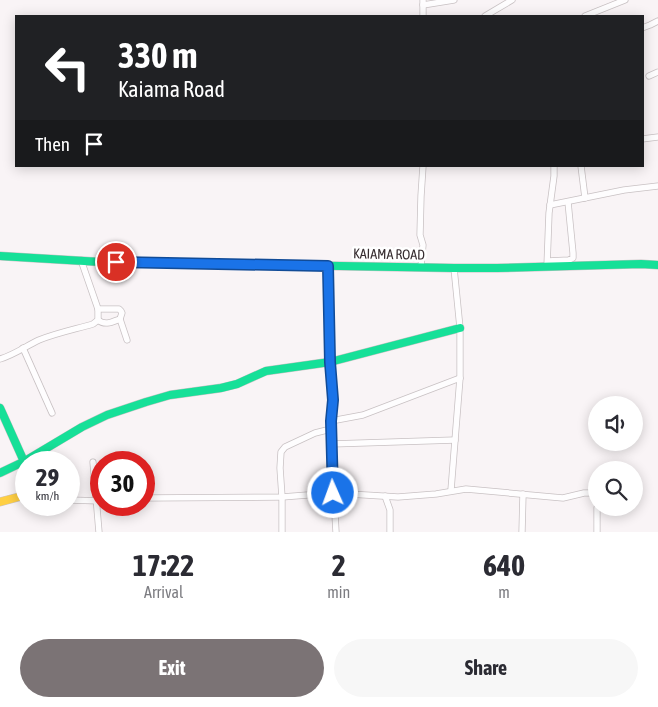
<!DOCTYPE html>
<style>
:root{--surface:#fff;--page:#f7f7f7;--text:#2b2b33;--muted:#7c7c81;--accent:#7b7375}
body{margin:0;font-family:"Asap Condensed",sans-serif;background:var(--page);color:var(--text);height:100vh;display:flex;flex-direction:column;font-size:19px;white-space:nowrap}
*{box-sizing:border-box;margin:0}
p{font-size:16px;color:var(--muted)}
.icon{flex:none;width:28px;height:28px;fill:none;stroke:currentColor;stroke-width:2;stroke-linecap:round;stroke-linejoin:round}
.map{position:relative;height:532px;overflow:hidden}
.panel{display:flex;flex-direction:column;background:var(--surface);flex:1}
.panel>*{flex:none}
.guide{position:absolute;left:15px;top:15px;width:629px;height:152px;border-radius:0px;box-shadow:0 2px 12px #0003;background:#202124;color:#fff;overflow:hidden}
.tools{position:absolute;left:588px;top:396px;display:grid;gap:10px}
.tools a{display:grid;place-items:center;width:55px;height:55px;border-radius:50%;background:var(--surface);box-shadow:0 2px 12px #0003;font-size:25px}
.speed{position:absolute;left:15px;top:451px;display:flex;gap:10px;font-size:25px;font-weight:700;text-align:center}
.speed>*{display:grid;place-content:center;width:65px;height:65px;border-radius:50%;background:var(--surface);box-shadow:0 2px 12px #0003;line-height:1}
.speed small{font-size:12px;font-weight:400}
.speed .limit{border:8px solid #d22;background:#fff;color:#111}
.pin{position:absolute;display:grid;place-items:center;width:42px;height:42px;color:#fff;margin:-21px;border:2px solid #fff;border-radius:50%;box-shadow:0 1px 5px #0007}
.me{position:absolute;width:55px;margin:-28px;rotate:358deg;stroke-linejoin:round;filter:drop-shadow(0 0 4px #0008)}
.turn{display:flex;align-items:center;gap:18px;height:105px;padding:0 20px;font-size:22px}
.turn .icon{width:65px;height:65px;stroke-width:2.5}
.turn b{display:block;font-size:35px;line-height:42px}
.then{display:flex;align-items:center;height:48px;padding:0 20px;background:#0003;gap:10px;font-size:19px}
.eta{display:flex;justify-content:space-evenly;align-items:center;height:85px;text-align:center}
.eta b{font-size:30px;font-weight:700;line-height:35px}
.cta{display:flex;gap:10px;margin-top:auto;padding:10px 20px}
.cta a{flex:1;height:58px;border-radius:30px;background:var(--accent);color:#fff;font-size:20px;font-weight:700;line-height:58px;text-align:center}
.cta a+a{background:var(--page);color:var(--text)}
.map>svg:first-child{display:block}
</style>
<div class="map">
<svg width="658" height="532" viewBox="0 0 658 532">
<rect width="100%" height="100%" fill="#f9f4f6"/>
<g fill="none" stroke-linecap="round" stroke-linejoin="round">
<g stroke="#c8c1c3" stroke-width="7">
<g id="street">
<polyline points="423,0 423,16"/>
<polyline points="423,5 454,0"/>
<polyline points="485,16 512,0"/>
<polyline points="585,16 625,0"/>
<polyline points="642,28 650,25 658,21"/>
<polyline points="649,76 658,72"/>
<polyline points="642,139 658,137"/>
<polyline points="581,166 585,198"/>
<polyline points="550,205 624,190 658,186"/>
<polyline points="548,261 569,260 573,258 573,253 568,202"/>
<polyline points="328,266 330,362 333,400 331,421 331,444 336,532"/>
<polyline points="421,266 423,245 420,235 421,196 423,166"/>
<polyline points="547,266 549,213 554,176 554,166"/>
<polyline points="98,309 119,309 121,311 122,313 120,319 127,340"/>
<path d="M 98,320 C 105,326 112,322 120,319"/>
<polyline points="23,348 52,413"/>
<path d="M 0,359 C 14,355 26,346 39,340 C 56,333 76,329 93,324 L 98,320 L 98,309 L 81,260"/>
<polyline points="331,421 363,415 460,378"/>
<polyline points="331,444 455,440"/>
<polyline points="93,462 99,532"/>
<polyline points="451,490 460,378 460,328 454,268"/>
<polyline points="385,496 390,510 390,532"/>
<polyline points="144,498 282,497 333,493 398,497 436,494 466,489 563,498 584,493 595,493 596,495"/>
<polyline points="69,500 101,501"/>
<polyline points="282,532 282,497 280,468 281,452 285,447 315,433 331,429"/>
<polyline points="522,532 523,494"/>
<polyline points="597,532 597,508"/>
</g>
</g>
<g stroke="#c8c1c3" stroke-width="9">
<g id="fast">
<polyline points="0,256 101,262 454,268 497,268 641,264 658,265"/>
<polyline points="0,408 26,466"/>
<polyline points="0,473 25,461 82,427 107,415 146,402 170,395 221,388 237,384 266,371 330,362 460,328"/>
</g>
</g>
<g stroke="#c8c1c3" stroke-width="9">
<polyline id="slow" points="0,502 26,495"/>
</g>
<use href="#street" stroke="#fefdfe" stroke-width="5.5"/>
<use href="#fast" stroke="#16e098" stroke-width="8"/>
<use href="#slow" stroke="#ffcf43" stroke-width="8"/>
</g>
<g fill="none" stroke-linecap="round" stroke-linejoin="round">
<g stroke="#114b97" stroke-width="12">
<polyline id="route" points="116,262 328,266 330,362 333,400 331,421 333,493"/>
</g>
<use href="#route" stroke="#1a73e8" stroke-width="9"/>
</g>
<g text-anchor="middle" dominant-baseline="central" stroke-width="5" stroke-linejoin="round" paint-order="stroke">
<g font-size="14" fill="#372d30" stroke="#fff">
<text transform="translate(389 254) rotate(1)">KAIAMA ROAD</text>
</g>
</g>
</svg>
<div class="tools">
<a><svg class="icon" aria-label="sound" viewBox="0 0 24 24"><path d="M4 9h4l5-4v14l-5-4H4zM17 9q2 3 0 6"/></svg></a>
<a><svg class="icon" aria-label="search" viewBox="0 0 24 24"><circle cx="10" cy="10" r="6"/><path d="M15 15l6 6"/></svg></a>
</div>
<div class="speed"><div>29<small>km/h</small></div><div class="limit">30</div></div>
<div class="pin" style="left:116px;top:262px;background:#d93025"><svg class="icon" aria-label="arrive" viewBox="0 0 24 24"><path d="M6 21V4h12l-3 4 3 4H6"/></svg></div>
<svg class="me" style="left:333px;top:493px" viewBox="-20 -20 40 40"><circle r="17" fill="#1a73e8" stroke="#fff" stroke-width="3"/><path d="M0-11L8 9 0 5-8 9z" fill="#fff"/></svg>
<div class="guide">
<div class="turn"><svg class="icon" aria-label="left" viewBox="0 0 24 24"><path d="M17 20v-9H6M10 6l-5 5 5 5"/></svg><div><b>330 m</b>Kaiama Road</div></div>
<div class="then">Then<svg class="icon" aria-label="arrive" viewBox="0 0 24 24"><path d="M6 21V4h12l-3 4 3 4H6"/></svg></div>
</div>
</div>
<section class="panel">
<div class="eta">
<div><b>17:22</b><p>Arrival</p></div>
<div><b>2</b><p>min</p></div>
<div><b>640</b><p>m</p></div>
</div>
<div class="cta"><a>Exit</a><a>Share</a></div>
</section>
